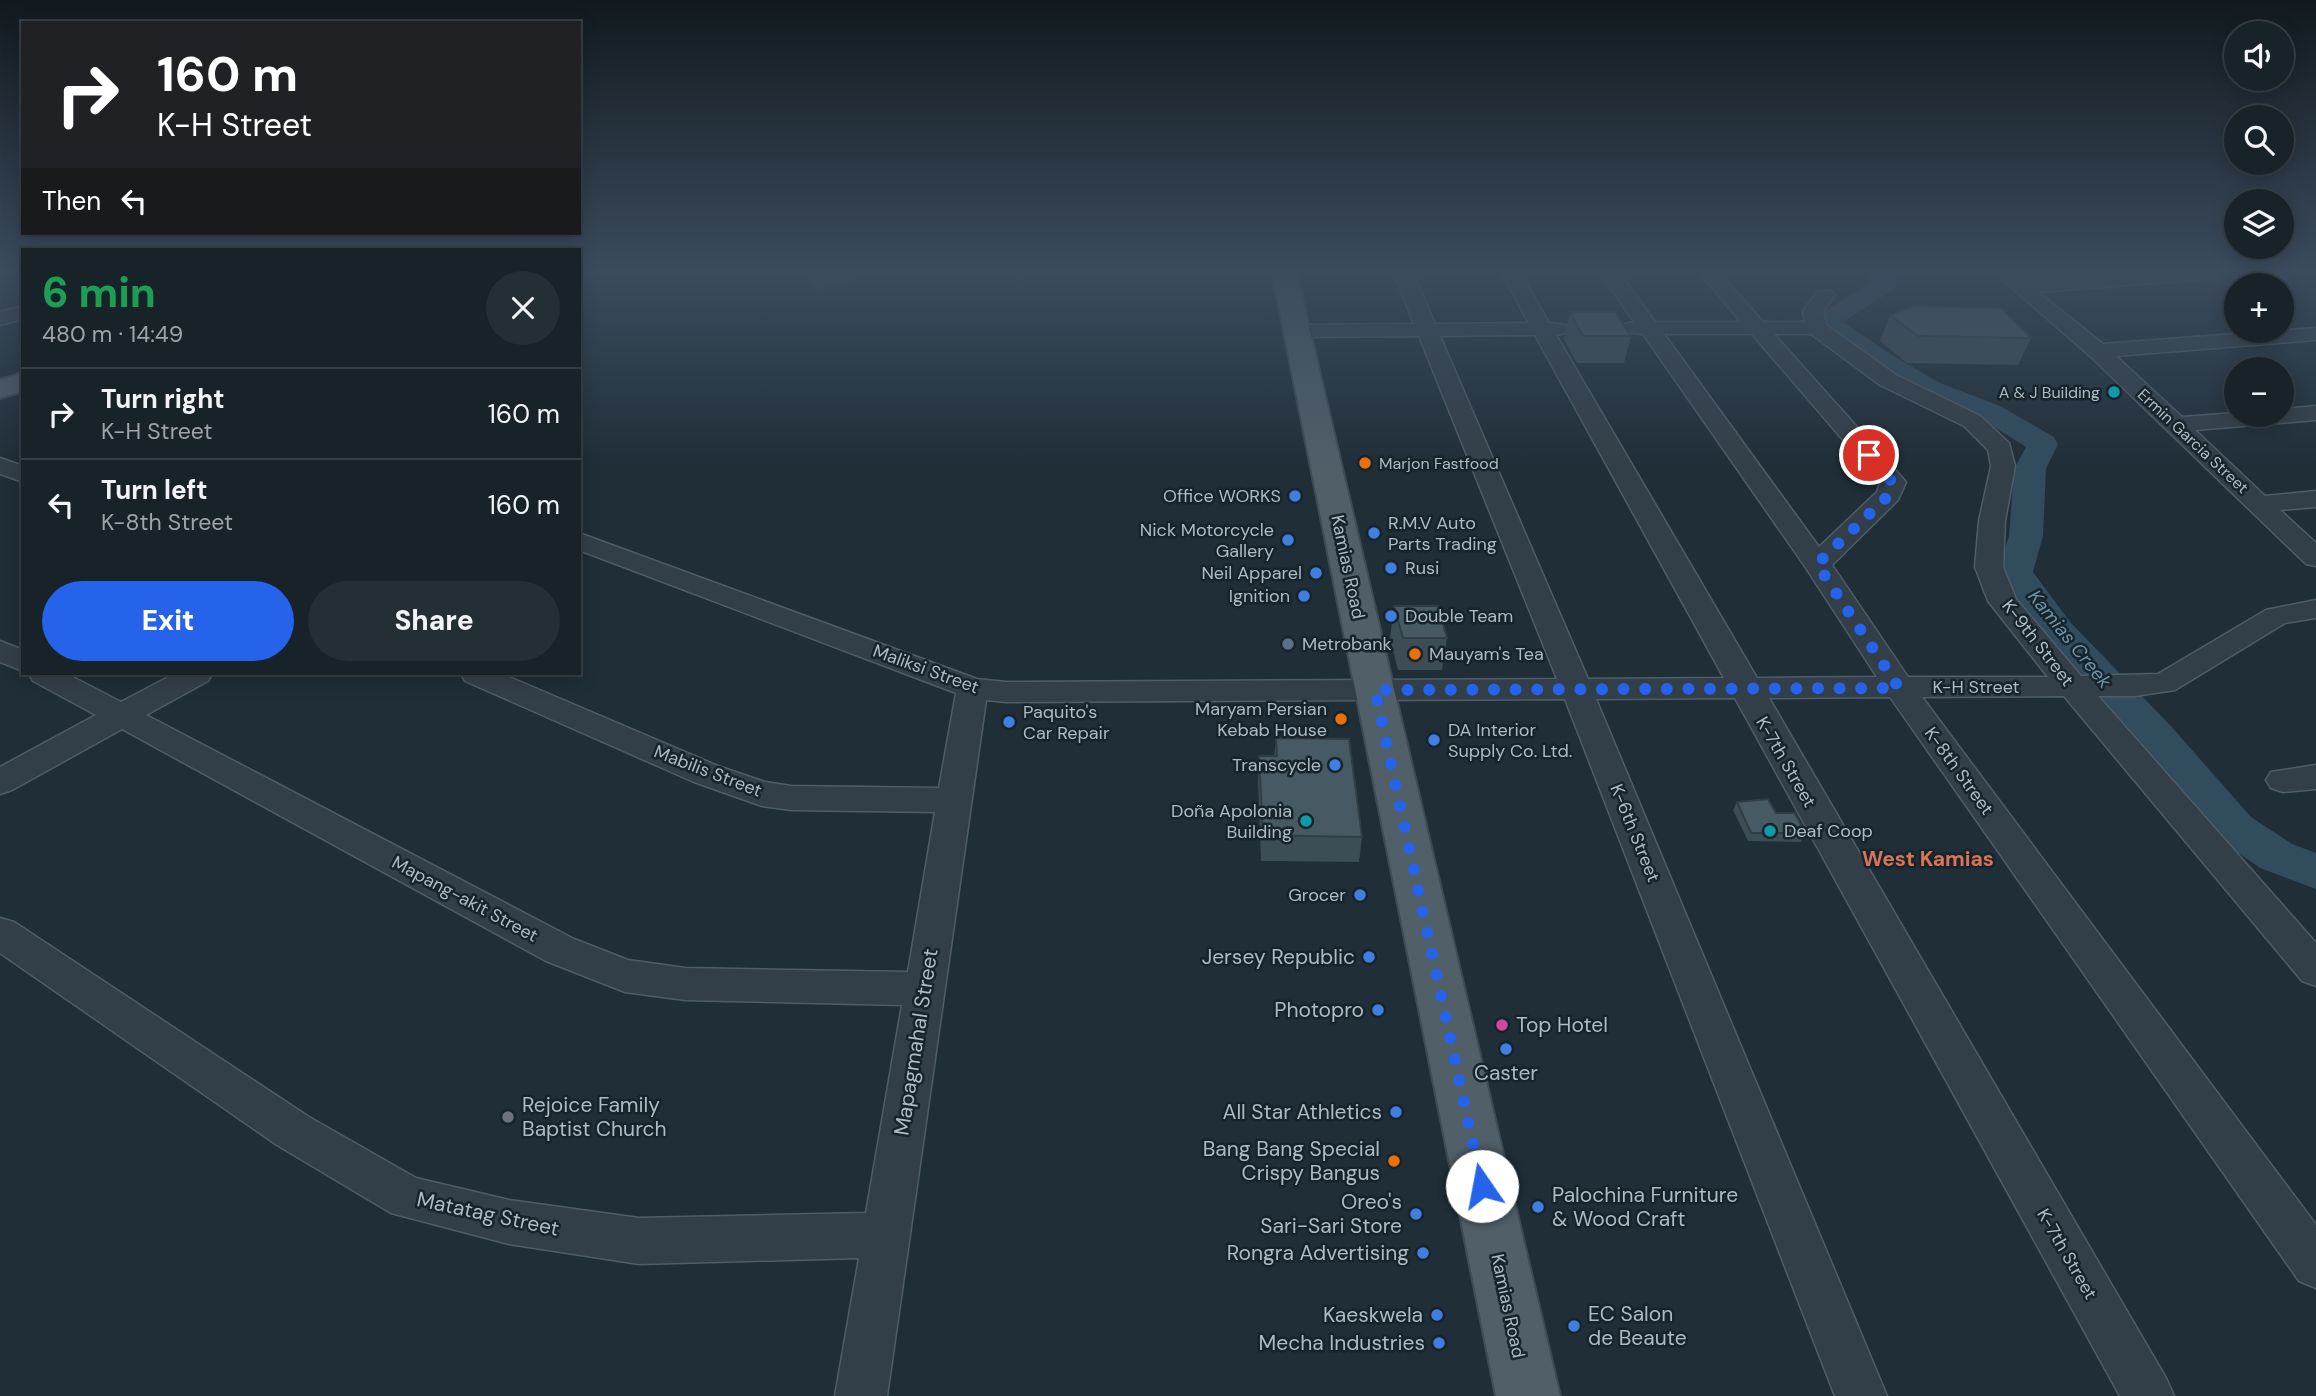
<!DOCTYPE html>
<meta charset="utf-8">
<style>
:root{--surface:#172229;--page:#242f35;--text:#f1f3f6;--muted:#9ea4a8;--line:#363f46;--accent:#2563eb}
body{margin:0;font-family:"DM Sans",sans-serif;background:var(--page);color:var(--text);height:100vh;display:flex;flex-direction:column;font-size:26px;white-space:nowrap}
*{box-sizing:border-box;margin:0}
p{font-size:23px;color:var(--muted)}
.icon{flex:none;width:38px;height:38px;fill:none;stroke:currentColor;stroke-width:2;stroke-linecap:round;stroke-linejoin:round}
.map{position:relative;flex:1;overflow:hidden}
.panel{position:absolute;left:21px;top:248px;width:560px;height:427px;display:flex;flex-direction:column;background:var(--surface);border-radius:0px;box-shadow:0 4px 18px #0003,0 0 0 2px var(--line)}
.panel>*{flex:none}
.guide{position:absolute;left:21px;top:21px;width:560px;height:214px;border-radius:0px;box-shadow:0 4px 18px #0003,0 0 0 2px var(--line);background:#202124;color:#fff;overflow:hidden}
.tools{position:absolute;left:2224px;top:21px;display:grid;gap:14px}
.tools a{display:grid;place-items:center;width:70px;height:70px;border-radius:50%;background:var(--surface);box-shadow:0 4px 18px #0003,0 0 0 2px var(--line);font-size:35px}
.pin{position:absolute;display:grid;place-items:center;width:60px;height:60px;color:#fff;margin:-30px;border:4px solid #fff;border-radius:50%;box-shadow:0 2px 7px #0007}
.me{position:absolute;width:77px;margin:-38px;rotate:348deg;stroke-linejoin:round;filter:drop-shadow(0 0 5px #0008)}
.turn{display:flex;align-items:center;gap:24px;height:147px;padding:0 21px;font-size:32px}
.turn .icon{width:91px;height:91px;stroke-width:2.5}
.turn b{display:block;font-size:49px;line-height:60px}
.then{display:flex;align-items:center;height:66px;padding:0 21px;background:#0003;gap:14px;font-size:26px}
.round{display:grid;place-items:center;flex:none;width:74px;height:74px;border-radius:37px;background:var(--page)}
.head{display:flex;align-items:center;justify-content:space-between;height:119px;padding:0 21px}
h1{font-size:42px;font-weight:800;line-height:52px;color:#1e9e55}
.action{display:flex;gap:14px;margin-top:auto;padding:14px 21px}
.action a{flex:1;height:80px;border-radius:42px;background:var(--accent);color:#fff;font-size:28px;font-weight:800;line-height:80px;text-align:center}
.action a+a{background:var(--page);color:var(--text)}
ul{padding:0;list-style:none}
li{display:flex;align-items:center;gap:21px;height:91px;padding:0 21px;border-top:2px solid var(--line)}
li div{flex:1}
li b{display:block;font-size:26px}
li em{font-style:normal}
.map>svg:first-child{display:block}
</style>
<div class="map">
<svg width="2316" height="1396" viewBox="0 0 2316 1396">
<rect width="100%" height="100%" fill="#1f2e37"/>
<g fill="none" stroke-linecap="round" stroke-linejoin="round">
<polygon fill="#304c5d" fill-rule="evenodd" points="1865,272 1889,272 1897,284 1894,289 1843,322 1890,354 1940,383 2000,406 2054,437 2058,444 2046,469 2043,536 2033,572 2071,623 2170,725 2251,817 2292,844 2316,853 2316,889 2260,868 2219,839 2140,745 2045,639 1997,572 2009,536 2014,469 2026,447 1980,418 1920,395 1870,366 1817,328 1813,322 1817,316 1871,282"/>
<g stroke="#505d66" stroke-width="3">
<g id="minor">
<path d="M 1394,272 L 1413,272 L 1435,324 L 1529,323 L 1501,272 L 1520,272 L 1549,323 L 1566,325 L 1569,329 L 1566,333 L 1556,335 L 1757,678 L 1877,677 L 1804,565 L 1643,334 L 1625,332 L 1622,328 L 1625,324 L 1634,322 L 1600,272 L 1619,272 L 1655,322 L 1741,322 L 1699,272 L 1719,272 L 1763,322 L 1805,322 L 1803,311 L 1818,291 L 1832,291 L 1835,295 L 1823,311 L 1826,325 L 1896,375 L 1980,416 L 2009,443 L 2015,466 L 2005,521 L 2003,567 L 2016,599 L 2081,676 L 2158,674 L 2266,610 L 2316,600 L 2316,618 L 2285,623 L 2175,690 L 2135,696 L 2098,696 L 2316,943 L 2316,986 L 2302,981 L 2064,696 L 1922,697 L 2316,1225 L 2316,1288 L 2299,1281 L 1890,697 L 1769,698 L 2166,1378 L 2174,1396 L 2120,1396 L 1735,698 L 1596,699 L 1887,1396 L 1835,1396 L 1565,699 L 1006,702 L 986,700 L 887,1396 L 835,1396 L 859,1258 L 639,1264 L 509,1244 L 391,1213 L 277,1145 L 0,953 L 0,918 L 14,922 L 309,1117 L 416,1178 L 509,1200 L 639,1218 L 866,1213 L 902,1005 L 685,1000 L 625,992 L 546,961 L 122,729 L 12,790 L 0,794 L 0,767 L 96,715 L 33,681 L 29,674 L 67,674 L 121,702 L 174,674 L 212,674 L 208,681 L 146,715 L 574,939 L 628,960 L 685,968 L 908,972 L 935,812 L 791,810 L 762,806 L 694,782 L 465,681 L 461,674 L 502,674 L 718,766 L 765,782 L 791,786 L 939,788 L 956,693 L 579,550 L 579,533 L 977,679 L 1006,682 L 1557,679 L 1419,336 L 1296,337 L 1289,335 L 1286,331 L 1289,327 L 1296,325 L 1414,324 ZM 1664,334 L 1752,334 L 1880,483 L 1877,492 L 1819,547 ZM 1774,334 L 1811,334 L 1880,385 L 1964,426 L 1988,450 L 1991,466 L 1979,521 L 1975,567 L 1988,601 L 2048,677 L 1908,677 L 1832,565 L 1898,500 L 1906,482 ZM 1535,335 L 1724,678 L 1588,679 L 1440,336 Z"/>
<polygon points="1994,272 2015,272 2025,281 2141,272 2230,272 2221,278 2038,292 2103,344 2316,328 2316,340 2116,356 2182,417 2236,413 2282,415 2282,409 2316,406 2316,420 2195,430 2265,496 2316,491 2316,507 2280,510 2316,543 2316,566 2306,564 2090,356"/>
<polygon points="23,306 23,319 0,325 0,312"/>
<polygon points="0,458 23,466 23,482 0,474"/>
<polygon points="0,641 23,650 23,671 0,662"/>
<polygon points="2316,765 2316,789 2283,792 2271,788 2266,780 2271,772"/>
</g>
</g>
<g stroke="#3f4b54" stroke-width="4">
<g id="major">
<polygon points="1272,272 1296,272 1560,1396 1496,1396"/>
<polygon points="23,373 23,391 0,398 0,380"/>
</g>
</g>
<use href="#minor" fill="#333f48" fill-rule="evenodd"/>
<use href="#major" fill="#505f68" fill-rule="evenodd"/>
</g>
<g fill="#3d4d55">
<polygon points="801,272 847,272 849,282 815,289"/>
<polygon points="1570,312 1631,336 1624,363 1577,363 1564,339"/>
<polygon points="1890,315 2031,338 2018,365 1907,363 1880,341"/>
<polygon points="1394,606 1447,638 1442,670 1398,670 1390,638"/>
<polygon points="1276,738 1362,837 1359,862 1261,861 1258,781 1259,756 1274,756"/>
<polygon points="1737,802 1776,813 1805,833 1801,842 1748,841 1733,810"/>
</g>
<polygon fill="#323e45" points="812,272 847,272 849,282 815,289"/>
<g fill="#475963" stroke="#323e45" stroke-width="2">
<polygon points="1914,306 2001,308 2031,338 1918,336 1890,315"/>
<polygon points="1570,312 1615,312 1631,336 1583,336"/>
<polygon points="1394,606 1438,606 1447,638 1403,638"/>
<polygon points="1276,738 1349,739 1362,837 1263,835 1259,756 1277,756"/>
<polygon points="1768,799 1776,813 1795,813 1805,833 1751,833 1737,802"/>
</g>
<linearGradient id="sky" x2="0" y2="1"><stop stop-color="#11191e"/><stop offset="0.58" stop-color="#3c4c5e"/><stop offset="1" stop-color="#3c4c5e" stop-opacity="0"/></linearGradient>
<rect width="2316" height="468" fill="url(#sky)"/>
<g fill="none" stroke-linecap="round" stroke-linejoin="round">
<polyline stroke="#2563eb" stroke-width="12" stroke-dasharray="0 21.6" points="1482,1186 1375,690 1899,688 1817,564 1889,495 1892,482 1869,455"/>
</g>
<g fill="#0f9aa8" stroke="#18242c" stroke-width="2.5">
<circle cx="2114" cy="392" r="7"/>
<circle cx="1306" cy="821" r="7"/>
<circle cx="1770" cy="831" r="7"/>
</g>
<g fill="#e8710a" stroke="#18242c" stroke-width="2.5">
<circle cx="1365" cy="463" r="7"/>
<circle cx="1415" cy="654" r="7"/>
<circle cx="1341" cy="719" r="7"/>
<circle cx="1394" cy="1161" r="7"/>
</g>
<g fill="#3f7fe0" stroke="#18242c" stroke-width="2.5">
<circle cx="1295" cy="496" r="7"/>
<circle cx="1374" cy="533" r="7"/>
<circle cx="1288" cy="540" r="7"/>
<circle cx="1391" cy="568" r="7"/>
<circle cx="1316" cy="573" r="7"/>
<circle cx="1304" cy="596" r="7"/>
<circle cx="1391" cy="616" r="7"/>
<circle cx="1009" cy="722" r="7"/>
<circle cx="1434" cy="740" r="7"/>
<circle cx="1335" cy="765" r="7"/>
<circle cx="1360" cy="895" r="7"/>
<circle cx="1369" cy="957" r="7"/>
<circle cx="1378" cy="1010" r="7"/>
<circle cx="1506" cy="1049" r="7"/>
<circle cx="1396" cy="1112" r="7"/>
<circle cx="1538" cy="1207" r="7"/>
<circle cx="1416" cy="1214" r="7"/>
<circle cx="1423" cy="1253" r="7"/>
<circle cx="1437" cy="1315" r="7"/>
<circle cx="1574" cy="1326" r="7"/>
<circle cx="1439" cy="1343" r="7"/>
</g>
<circle fill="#5c6f8a" stroke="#18242c" stroke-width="2.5" cx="1288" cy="644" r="7"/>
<circle fill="#d1479c" stroke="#18242c" stroke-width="2.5" cx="1502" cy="1025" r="7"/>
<circle fill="#6b7280" stroke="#18242c" stroke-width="2.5" cx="508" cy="1117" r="7"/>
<g text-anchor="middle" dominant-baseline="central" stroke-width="5" stroke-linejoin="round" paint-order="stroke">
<g font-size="16" fill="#adbbc5" stroke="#18242c" text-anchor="end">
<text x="2100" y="392">A &amp; J Building</text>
<text x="1379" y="463" text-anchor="start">Marjon Fastfood</text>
</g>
<g font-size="16" fill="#adbbc5" stroke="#18242c">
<text transform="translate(2193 441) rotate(43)">Ermin Garcia Street</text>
</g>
<g font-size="18" fill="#adbbc5" stroke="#18242c" text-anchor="end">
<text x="1281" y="496">Office WORKS</text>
<text x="1388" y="523" text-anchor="start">R.M.V Auto<tspan x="1388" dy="21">Parts Trading</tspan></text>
<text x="1274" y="530">Nick Motorcycle<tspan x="1274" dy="21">Gallery</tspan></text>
<text x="1405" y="568" text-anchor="start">Rusi</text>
<text x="1302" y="573">Neil Apparel</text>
<text x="1290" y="596">Ignition</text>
<text x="1405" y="616" text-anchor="start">Double Team</text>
<text x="1302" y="644" text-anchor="start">Metrobank</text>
<text x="1429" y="654" text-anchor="start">Mauyam's Tea</text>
<text x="1327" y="709">Maryam Persian<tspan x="1327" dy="21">Kebab House</tspan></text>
<text x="1023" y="712" text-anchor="start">Paquito's<tspan x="1023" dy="21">Car Repair</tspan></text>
<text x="1448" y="730" text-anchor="start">DA Interior<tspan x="1448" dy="21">Supply Co. Ltd.</tspan></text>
<text x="1321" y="765">Transcycle</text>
<text x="1292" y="811">Doña Apolonia<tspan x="1292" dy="21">Building</tspan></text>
<text x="1784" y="831" text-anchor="start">Deaf Coop</text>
<text x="1346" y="895">Grocer</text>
</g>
<g font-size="18" fill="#adbbc5" stroke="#18242c">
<text transform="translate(1348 567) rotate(78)">Kamias Road</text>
<text transform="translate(2038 643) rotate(52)">K-9th Street</text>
<text transform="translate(926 669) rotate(20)">Maliksi Street</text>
<text x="1976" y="687">K-H Street</text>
<text transform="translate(1786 762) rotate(60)">K-7th Street</text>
<text transform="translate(708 771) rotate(21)">Mabilis Street</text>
<text transform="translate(1959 771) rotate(54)">K-8th Street</text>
<text transform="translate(1635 833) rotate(68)">K-6th Street</text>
<text transform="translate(465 899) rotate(28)">Mapang-akit Street</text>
<text transform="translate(2067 1254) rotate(60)">K-7th Street</text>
<text transform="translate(1508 1306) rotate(78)">Kamias Road</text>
</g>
<g font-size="19" font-style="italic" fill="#6c93aa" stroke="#18242c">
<text transform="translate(2070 639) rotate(51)">Kamias Creek</text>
</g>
<g font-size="21" font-weight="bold" fill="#d67557" stroke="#18242c">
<text x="1928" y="859">West Kamias</text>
</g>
<g font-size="21" fill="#adbbc5" stroke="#18242c" text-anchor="end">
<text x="1355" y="957">Jersey Republic</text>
<text x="1364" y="1010">Photopro</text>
<text x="1516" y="1025" text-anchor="start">Top Hotel</text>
<text x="1506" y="1073" text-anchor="middle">Caster</text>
<text x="522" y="1105" text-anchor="start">Rejoice Family<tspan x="522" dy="24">Baptist Church</tspan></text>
<text x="1382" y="1112">All Star Athletics</text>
<text x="1380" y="1149">Bang Bang Special<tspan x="1380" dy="24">Crispy Bangus</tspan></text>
<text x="1552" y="1195" text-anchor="start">Palochina Furniture<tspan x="1552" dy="24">&amp; Wood Craft</tspan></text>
<text x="1402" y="1202">Oreo's<tspan x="1402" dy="24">Sari-Sari Store</tspan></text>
<text x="1409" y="1253">Rongra Advertising</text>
<text x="1588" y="1314" text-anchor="start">EC Salon<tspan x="1588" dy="24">de Beaute</tspan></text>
<text x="1423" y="1315">Kaeskwela</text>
<text x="1425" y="1343">Mecha Industries</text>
</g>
<g font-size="21" fill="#adbbc5" stroke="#18242c">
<text transform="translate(916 1042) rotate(-81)">Mapagmahal Street</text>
<text transform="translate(488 1214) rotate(12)">Matatag Street</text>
</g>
</g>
</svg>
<div class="tools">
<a><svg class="icon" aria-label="sound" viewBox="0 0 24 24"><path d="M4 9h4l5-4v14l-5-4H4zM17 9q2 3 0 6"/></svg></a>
<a><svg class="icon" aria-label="search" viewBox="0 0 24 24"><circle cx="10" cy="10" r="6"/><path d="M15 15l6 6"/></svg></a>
<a><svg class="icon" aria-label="layers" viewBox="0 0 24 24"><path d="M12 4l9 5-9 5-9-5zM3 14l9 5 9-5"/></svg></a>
<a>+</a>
<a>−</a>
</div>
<div class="pin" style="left:1869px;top:455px;background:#d93025"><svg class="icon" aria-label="arrive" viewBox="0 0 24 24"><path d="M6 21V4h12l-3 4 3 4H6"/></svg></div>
<svg class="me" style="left:1482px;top:1186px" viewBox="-20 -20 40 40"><circle r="19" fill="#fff"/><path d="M0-13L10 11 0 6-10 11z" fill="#2563eb"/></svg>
<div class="guide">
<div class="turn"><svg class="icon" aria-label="right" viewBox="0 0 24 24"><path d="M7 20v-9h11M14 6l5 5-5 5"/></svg><div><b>160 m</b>K-H Street</div></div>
<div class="then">Then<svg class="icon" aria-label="left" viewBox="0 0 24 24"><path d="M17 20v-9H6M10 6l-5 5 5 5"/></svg></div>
</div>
<section class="panel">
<div class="head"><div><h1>6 min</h1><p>480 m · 14:49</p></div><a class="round"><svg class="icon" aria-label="close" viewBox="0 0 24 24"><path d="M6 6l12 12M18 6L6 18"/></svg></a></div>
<ul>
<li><svg class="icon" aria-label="right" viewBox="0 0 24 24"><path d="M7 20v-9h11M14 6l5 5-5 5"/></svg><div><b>Turn right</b><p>K-H Street</p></div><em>160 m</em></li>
<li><svg class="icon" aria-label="left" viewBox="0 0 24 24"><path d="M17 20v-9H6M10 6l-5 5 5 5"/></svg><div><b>Turn left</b><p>K-8th Street</p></div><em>160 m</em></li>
</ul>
<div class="action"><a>Exit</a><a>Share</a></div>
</section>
</div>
